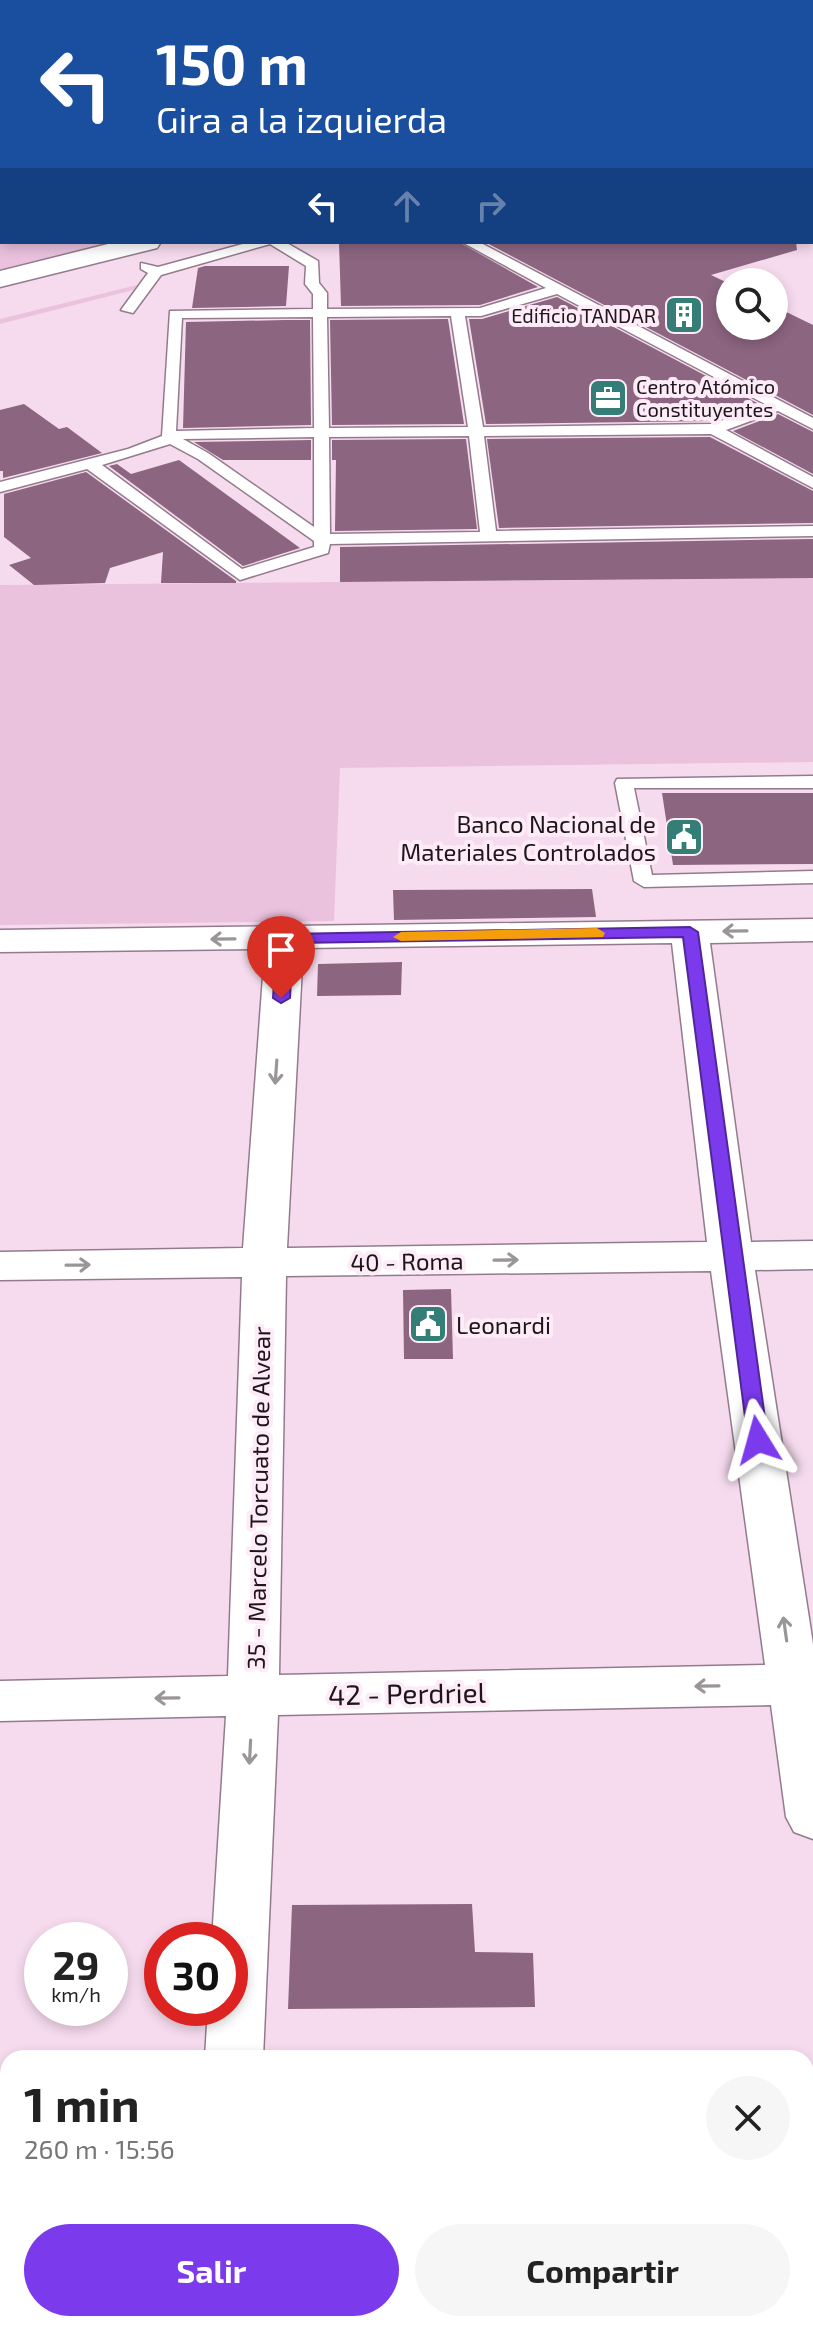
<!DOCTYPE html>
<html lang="es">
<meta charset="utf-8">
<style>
:root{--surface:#fff;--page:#f6f6f6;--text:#222;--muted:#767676;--accent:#7c3aed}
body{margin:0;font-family:"Exo 2",sans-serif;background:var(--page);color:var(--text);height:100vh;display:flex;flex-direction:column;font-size:30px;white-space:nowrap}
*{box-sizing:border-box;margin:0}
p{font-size:26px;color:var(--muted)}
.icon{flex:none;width:44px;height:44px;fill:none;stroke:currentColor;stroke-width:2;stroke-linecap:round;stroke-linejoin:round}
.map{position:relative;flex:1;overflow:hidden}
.details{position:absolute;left:0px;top:2050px;width:814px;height:282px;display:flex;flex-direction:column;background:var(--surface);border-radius:24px 24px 0 0;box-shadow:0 4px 12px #0003}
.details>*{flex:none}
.top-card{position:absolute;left:0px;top:0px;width:814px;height:244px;box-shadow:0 4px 12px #0003;background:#1a4fa0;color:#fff;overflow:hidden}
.tools{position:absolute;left:716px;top:268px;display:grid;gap:16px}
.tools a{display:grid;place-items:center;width:72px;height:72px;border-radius:50%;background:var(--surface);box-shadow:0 4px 12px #0003;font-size:40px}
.speed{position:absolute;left:24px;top:1922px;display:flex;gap:16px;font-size:40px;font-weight:700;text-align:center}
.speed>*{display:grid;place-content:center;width:104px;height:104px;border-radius:50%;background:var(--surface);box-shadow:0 4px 12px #0003;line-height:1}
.speed small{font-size:20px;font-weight:400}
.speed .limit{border:12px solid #d22;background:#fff;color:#111}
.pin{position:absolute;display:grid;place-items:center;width:68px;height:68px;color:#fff;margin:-82px -34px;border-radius:50% 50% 50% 0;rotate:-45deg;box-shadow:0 0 8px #0007}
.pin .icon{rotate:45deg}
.me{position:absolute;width:88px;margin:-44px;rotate:352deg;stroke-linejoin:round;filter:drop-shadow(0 0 6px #0008)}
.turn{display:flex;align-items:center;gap:28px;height:168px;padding:0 24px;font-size:36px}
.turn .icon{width:104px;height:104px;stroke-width:2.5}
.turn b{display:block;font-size:56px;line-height:68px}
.lanes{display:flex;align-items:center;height:76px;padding:0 24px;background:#0003;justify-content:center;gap:40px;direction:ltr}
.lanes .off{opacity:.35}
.round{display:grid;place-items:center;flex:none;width:84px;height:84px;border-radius:42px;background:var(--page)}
.headline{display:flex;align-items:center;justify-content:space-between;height:136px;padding:0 24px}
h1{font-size:48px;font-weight:700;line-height:60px}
.action{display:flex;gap:16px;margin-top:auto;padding:16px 24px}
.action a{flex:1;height:92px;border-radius:48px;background:var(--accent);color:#fff;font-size:32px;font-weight:700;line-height:92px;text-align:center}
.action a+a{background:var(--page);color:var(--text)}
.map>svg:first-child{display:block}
</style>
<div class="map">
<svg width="813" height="2331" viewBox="0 0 813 2331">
<rect width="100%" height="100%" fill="#f6dbee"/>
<g fill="#ebc2de">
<polygon points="0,226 2,242 135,242 0,275"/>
<polygon points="137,285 133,290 0,324 0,319"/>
<polygon points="813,578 813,762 340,768 334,921 0,925 0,585"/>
</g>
<g fill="#8c6580">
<polygon points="339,242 459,242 538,287 480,305 341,306"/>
<polygon points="485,242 796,242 797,250 711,275 730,284 730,326 774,326 774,306 813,325 813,415"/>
<polygon points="205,266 289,266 286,306 192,308 198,268"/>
<polygon points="557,297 759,404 711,421 486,424 469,319 482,319"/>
<polygon points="448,319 464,424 332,425 330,320"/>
<polygon points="285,320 310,320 311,425 183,428 186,322"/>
<polygon points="24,404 59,429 67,427 102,453 3,478 3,471 0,471 0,410"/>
<polygon points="778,414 813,432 813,474 733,431"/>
<polygon points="710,437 813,491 813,523 499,528 487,439"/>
<polygon points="466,439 477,529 335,531 336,460 332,460 332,440"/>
<polygon points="311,440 311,460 223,460 194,442"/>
<polygon points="179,460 300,548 243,566 109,466 117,464 131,474"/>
<polygon points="86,472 236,581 236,583 161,583 163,552 110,568 105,583 34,585 9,565 31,558 4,537 4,494"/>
<polygon points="813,539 813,578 340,582 340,547"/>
<polygon points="662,793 813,793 813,864 673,865"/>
<polygon points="592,889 596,917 394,920 393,890"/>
<polygon points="402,962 401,995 317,996 318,964"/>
<polygon points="451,1289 453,1359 404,1359 403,1290"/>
<polygon points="472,1904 475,1952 533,1953 535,2007 288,2009 292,1905"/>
</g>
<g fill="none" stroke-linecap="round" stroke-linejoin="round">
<g stroke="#937b8c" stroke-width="3">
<g id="lane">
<rect x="812" y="197" width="1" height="8"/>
<rect x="812" y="229" width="1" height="8"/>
<path d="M 250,242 L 285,242 L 318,261 L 319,283 L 327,293 L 327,309 L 480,308 L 546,288 L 462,242 L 479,242 L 813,418 L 813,429 L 778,411 L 726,430 L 813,477 L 813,488 L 711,434 L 484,436 L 496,531 L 813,526 L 813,536 L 330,544 L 328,553 L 240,580 L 87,469 L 0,492 L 0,482 L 128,449 L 162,436 L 170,311 L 313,309 L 313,294 L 305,284 L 306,266 L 270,244 L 161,275 L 133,313 L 121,310 L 148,273 L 141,269 L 141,263 L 158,267 ZM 557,294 L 767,405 L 712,424 L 483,427 L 465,316 L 481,316 ZM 451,316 L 468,427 L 329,428 L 327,317 ZM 313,317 L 314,428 L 176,431 L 182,318 ZM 469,436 L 480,532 L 330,534 L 329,437 ZM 314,437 L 314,527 L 208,453 L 183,439 ZM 170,444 L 198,459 L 314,541 L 314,547 L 242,569 L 102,465 Z"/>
<polygon points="813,776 813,788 634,788 652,875 813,871 813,883 644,887 634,881 615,783 617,779"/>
</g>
</g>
<g stroke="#937b8c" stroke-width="3">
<g id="street">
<polygon points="169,0 192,0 167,2"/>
<polygon points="2,34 2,48 0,49 0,35"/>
<path d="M 813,919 L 813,941 L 710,943 L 751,1242 L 813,1241 L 813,1269 L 755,1270 L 813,1644 L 813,1839 L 794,1832 L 786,1817 L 771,1705 L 278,1715 L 263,2058 L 205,2058 L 208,2008 L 230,2008 L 230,1940 L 212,1940 L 226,1716 L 0,1721 L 0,1681 L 228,1676 L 242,1277 L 0,1280 L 0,1252 L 243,1248 L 265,949 L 0,952 L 0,930 ZM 672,943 L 707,1242 L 287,1248 L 303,948 ZM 711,1271 L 765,1665 L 279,1675 L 286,1276 Z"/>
<rect x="188" y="2324" width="62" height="7"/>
</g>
</g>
<g stroke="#937b8c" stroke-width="3">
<g id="secondary">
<polygon points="634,0 664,0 633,2"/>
<rect x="812" y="77" width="1" height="14"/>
<polygon points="116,242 161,242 157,248 0,287 0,271"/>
</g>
</g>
<g stroke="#937b8c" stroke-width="3">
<g id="highway">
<rect x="812" y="16" width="1" height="14"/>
<polygon points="813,55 813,70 812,70 812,55"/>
<polygon points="2,184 2,200 0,201 0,185"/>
</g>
</g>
<polyline stroke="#a5919f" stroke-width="3" stroke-dasharray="2 3" stroke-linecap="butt" points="207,1 234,0"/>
<use href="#lane" fill="#fff" fill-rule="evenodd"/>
<use href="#street" fill="#fff" fill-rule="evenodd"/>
<use href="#secondary" fill="#fff" fill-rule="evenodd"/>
<use href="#highway" fill="#fff" fill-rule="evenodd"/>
</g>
<defs><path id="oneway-shaft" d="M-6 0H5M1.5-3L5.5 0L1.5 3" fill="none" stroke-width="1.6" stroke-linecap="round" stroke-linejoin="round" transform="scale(2)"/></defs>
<g stroke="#9a9698">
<use href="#oneway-shaft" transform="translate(735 931) rotate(179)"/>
<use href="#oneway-shaft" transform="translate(223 939) rotate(179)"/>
<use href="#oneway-shaft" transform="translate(276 1072) rotate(94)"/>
<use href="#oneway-shaft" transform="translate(506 1260) rotate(-1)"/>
<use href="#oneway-shaft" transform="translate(78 1265) rotate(-1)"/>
<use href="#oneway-shaft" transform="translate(785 1629) rotate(-98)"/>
<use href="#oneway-shaft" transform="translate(707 1686) rotate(179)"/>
<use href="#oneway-shaft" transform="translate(167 1698) rotate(179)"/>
<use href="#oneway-shaft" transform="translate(250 1752) rotate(93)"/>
</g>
<polygon fill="#7c3aed" stroke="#51269a" stroke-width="2" points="690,927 698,932 768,1440 765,1445 751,1445 748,1440 683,937 293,943 290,998 281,1003 273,998 277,939 285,934"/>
<polygon fill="#f59e0b" points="597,928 605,933 603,937 401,941 393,937 401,932"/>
<defs>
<g id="building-square" transform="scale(2)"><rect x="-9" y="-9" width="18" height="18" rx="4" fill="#357d77" stroke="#fdecf7"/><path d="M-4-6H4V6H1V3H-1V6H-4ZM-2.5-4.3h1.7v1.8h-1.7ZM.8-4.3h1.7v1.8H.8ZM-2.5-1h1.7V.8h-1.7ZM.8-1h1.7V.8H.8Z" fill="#fff"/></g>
<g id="office-square" transform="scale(2)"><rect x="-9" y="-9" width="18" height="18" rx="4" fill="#357d77" stroke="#fdecf7"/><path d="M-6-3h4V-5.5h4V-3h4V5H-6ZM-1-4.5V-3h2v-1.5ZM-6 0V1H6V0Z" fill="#fff"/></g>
<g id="civic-square" transform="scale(2)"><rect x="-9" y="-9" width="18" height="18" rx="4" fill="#357d77" stroke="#fdecf7"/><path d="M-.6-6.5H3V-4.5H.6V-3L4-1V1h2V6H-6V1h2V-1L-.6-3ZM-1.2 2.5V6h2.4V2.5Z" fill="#fff"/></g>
</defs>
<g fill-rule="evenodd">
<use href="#building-square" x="684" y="315"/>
<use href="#office-square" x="608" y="398"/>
<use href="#civic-square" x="684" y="837"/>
<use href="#civic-square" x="428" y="1324"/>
</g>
<g text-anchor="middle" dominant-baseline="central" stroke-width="8" stroke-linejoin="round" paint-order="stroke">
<g font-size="20" fill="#1e151b" stroke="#fdecf7" text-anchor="end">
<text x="656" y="315">Edificio TANDAR</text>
<text x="636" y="386" text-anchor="start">Centro Atómico<tspan x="636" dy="23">Constituyentes</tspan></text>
</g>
<g font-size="24" fill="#1e151b" stroke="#fdecf7" text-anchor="end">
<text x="656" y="823">Banco Nacional de<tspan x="656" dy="28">Materiales Controlados</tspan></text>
<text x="456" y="1324" text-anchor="start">Leonardi</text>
</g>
<g font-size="24" fill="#1e151b" stroke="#fdecf7">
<text transform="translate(407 1261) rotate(-1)">40 - Roma</text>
<text transform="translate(258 1498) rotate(-89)">35 - Marcelo Torcuato de Alvear</text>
</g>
<g font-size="28" fill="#1e151b" stroke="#fdecf7">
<text transform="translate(407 1693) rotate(-1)">42 - Perdriel</text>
</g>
</g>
</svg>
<div class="tools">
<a><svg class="icon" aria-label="search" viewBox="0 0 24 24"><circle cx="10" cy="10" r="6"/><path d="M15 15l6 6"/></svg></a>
</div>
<div class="speed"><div>29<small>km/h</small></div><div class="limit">30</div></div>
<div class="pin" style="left:281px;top:998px;background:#d93025"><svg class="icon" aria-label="arrive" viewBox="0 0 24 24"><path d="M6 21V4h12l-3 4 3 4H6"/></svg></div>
<svg class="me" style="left:758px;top:1440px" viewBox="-20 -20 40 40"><path d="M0-17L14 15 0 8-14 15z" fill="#7c3aed" stroke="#fff" stroke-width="4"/></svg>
<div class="top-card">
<div class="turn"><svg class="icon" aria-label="left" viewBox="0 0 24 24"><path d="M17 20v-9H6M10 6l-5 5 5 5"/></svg><div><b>150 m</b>Gira a la izquierda</div></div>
<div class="lanes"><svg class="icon" aria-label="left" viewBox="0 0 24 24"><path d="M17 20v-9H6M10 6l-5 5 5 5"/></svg><svg class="icon off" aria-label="ahead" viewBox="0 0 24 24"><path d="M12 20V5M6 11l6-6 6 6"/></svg><svg class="icon off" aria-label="right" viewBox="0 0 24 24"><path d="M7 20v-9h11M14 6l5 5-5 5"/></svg></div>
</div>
<section class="details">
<div class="headline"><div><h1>1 min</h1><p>260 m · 15:56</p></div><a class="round"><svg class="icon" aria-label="close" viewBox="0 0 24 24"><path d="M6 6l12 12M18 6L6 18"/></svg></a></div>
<div class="action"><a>Salir</a><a>Compartir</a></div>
</section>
</div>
